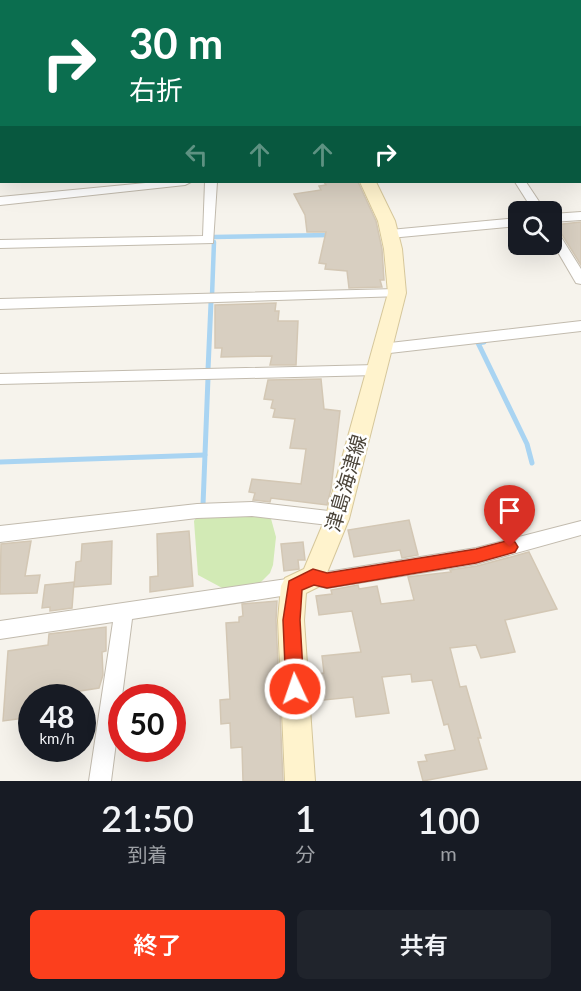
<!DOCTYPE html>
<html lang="ja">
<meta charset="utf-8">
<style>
:root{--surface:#171b24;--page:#20242c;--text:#f1f3f6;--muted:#9ea1a6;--accent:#fc3f1d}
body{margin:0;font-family:Lato,"Noto Sans JP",sans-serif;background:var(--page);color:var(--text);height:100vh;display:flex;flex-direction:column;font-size:22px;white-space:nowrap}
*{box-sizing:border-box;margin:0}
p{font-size:20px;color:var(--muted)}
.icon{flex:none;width:33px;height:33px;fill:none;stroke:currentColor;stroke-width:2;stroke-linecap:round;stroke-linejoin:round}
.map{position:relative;height:781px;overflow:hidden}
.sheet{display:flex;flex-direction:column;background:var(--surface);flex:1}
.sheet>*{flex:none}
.guide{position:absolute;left:0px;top:0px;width:582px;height:183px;box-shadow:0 6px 24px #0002;background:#0b6e4f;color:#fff;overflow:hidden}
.tools{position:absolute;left:508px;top:201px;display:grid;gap:12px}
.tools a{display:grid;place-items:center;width:54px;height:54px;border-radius:9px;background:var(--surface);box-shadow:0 6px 24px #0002;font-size:30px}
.speed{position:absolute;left:18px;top:684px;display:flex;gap:12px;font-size:30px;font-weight:700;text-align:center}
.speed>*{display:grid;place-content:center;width:78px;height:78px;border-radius:50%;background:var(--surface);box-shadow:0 6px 24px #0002;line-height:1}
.speed small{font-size:15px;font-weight:400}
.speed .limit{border:9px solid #d22;background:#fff;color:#111}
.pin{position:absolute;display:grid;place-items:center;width:51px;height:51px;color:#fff;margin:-62px -26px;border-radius:50% 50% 50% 0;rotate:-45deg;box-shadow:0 0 6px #0007}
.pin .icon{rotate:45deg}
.me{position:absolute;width:66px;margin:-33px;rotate:357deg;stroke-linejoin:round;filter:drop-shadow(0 0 4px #0008)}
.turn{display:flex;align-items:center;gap:21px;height:126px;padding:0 30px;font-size:27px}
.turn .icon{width:78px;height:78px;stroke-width:2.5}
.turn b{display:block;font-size:42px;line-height:51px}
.lanes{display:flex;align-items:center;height:57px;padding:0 30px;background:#0003;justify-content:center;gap:30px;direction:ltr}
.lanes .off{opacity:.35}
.eta{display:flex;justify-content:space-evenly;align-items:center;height:102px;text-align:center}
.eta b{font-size:36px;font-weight:600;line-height:42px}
.cta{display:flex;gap:12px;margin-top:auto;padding:12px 30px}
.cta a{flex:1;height:69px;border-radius:9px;background:var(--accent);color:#fff;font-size:24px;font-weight:600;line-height:69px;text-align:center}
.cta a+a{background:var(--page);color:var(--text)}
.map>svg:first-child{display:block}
</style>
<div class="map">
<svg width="581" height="781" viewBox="0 0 581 781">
<rect width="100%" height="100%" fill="#f6f3ec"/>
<polygon fill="#d2eab5" points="198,514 270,515 276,537 273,565 270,573 258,585 226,590 198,575 194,521"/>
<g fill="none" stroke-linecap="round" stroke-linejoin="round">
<g stroke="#a9d4f2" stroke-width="4.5">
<polyline points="0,136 2,132"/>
<polyline points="214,237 331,235"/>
<polyline points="212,296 214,242"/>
</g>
<g stroke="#a9d4f2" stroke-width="5">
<polyline points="484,342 478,343 527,444 532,463"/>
<polyline points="208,370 211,302"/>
<polyline points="0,462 205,455"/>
<polyline points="203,505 208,378"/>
</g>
</g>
<g fill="#d8cfc1" stroke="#d3c7b4" stroke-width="1.5">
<polygon points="324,182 358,182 376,221 382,249 384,280 380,280 382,287 349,288 347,271 325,269 326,264 319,263 326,232 307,232 305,215 294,194 321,190 319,186 326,185"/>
<polygon points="581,222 581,265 558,228 553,225"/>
<polygon points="276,303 275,311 279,311 278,321 298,321 296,365 270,365 272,356 221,357 222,348 215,348 215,305"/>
<polygon points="321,379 324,409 340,411 331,489 327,505 271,498 270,502 253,500 255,493 249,492 252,479 301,484 306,449 290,448 295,419 273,417 275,409 271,408 273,400 264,399 268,380"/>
<polygon points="409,520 418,555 402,558 400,550 354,557 348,530"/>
<polygon points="189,531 193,586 150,592 150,577 158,576 157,534"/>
<polygon points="31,541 25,576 40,575 37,593 0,594 1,544"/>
<polygon points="112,541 111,584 74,587 76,562 81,561 82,544"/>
<polygon points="303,542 305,560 298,560 299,569 284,571 281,544"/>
<polygon points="529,552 557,609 505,620 515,652 481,658 476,645 450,648 460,687 466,686 481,738 478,738 487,769 423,781 418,762 427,761 425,755 455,750 448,724 444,725 432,680 412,682 411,674 382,677 389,713 356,717 353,697 314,701 311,675 324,673 322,656 361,652 352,611 319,615 316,596 332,594 331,590 358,585 359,589 377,586 381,604 414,600 408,577 451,572 450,570 477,566"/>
<polygon points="74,582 72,608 50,611 50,607 42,608 45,585"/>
<polygon points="277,601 276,620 283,781 243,781 242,747 231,748 230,723 221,724 220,700 230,699 226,623 239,622 239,617 243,616 242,604"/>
<polygon points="106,627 106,651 102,652 103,675 99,688 61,694 61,698 32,698 32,717 3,721 8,651 48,645 49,634"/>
</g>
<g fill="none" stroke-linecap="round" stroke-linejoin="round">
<g stroke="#c2bbae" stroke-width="2">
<g id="minor">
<polygon points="0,0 5,0 6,2 2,2 0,5"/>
<polygon points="45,0 53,0 44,2"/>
<polygon points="108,0 116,0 107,2"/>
<polygon points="424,0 432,0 433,2 425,2"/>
<polygon points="523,0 544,0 521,2"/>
<rect x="0" y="83" width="2" height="6"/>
<rect x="580" y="110" width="1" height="6"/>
<polygon points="0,118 2,118 0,127"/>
<polygon points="156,182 191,182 185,185 0,205 0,197"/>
<polygon points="205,182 217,182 213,243 0,248 0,240 203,236"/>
<polygon points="515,182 526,182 546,212 534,212"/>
<polygon points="581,212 581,220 552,222 552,214"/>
<polygon points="519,218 519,226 390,238 384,234 390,230"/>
<polygon points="552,228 556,229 581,269 581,284 576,283 552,242"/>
<polygon points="397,289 404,293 402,296 0,309 0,299"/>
<polygon points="581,321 581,331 381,354 374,349 381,344"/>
<polygon points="376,365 383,370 376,375 0,384 0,374"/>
<polygon points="252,502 337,512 343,514 346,519 343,524 337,526 252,516 197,518 0,542 0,526 197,504"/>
<polygon points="581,521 581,535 476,564 327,588 307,583 304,577 307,571 313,569 327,572 476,548"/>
<polygon points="294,578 300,580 303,586 300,592 294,594 132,619 111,781 89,781 113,622 0,639 0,621"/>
</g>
</g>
<g stroke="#d6c79b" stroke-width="2">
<g id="secondary">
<rect x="247" y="0" width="12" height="2"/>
<polygon points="360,182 376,182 395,221 402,249 406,293 349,519 322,585 306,593 304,620 315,781 285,781 278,620 281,586 285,578 304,569 325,519 388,293 384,249 378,221"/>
</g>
</g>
<use href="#minor" fill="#fff" fill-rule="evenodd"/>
<use href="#secondary" fill="#fff3cd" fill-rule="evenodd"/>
</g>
<polygon fill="#fc3f1d" stroke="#a42913" stroke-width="1.5" points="510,540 515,542 518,547 515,552 476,563 327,588 314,585 302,590 300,620 304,689 301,695 295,698 288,695 286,689 283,620 289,581 313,569 327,573 476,549"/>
<g text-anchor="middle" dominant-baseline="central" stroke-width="5" stroke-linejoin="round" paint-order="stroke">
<g font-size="20" fill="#4b4439" stroke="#fff">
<text transform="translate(345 483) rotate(-74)">津島海津線</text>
</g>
</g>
</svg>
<div class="tools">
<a><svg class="icon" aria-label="search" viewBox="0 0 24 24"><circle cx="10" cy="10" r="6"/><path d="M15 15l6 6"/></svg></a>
</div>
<div class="speed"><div>48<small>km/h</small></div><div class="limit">50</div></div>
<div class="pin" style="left:510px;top:547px;background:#d93025"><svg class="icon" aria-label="arrive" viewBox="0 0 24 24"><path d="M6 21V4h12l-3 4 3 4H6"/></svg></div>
<svg class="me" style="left:295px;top:689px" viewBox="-20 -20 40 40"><circle r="17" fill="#fc3f1d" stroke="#fff" stroke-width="3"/><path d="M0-11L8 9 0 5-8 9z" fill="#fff"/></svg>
<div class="guide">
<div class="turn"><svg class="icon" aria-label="right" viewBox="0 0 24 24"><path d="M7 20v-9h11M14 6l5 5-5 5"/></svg><div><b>30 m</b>右折</div></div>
<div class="lanes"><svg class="icon off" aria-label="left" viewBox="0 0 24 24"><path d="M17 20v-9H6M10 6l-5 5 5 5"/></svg><svg class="icon off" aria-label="ahead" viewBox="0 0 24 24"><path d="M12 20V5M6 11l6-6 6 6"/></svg><svg class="icon off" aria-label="ahead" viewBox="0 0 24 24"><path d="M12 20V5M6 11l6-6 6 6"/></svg><svg class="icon" aria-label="right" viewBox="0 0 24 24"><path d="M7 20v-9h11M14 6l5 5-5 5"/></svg></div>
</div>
</div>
<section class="sheet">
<div class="eta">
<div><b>21:50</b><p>到着</p></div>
<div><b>1</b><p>分</p></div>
<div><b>100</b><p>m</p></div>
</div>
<div class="cta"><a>終了</a><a>共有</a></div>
</section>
